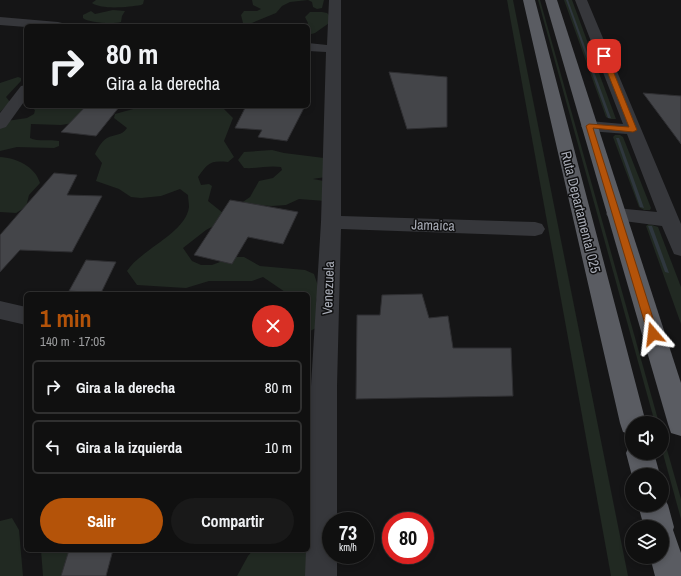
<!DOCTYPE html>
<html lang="es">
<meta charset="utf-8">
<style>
:root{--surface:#101010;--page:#191919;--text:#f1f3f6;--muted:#9c9d9f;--line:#303030;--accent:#b45309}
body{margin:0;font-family:"Archivo Narrow",sans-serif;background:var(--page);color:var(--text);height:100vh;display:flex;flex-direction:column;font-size:15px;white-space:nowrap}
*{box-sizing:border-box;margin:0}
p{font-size:13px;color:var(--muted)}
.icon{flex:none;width:22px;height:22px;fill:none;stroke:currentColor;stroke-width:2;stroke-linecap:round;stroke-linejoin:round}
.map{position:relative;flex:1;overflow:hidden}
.side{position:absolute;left:24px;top:292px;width:286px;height:260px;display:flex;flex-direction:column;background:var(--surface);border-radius:6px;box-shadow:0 2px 6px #0003,0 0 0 1px var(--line)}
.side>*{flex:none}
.hud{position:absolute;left:24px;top:24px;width:286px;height:84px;border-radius:6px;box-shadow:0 2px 6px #0003,0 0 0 1px var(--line);background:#101010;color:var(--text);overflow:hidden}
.fabs{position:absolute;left:625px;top:416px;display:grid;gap:8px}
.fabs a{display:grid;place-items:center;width:44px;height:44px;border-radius:50%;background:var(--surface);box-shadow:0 2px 6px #0003,0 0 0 1px var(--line);font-size:20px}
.speed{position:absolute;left:322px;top:512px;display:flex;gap:8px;font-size:20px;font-weight:700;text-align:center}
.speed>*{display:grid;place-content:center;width:52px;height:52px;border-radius:50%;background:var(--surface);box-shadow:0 2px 6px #0003,0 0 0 1px var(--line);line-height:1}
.speed small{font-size:10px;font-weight:400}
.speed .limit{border:6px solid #d22;background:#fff;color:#111}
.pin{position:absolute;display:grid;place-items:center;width:34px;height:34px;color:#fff;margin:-17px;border-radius:8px;box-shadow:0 2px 6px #0006}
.me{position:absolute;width:44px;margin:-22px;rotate:343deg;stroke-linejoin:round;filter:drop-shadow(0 0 3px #0008)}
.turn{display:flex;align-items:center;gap:14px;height:84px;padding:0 16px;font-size:18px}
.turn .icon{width:52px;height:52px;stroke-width:2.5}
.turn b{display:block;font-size:28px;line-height:34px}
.round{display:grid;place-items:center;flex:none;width:42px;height:42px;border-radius:21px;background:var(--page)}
.headline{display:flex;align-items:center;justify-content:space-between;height:68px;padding:0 16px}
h1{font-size:24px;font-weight:800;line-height:30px;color:var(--accent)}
.primary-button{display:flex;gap:8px;margin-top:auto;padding:8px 16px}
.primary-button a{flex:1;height:46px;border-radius:24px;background:var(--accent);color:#fff;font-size:16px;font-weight:800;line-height:46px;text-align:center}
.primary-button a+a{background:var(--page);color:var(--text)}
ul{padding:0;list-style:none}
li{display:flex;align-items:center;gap:12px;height:54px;margin:0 8px 6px;padding:0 8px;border:2px solid var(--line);border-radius:6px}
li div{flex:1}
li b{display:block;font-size:15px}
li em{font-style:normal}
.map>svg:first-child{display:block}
</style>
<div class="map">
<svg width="681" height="576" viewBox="0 0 681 576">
<rect width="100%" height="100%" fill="#151516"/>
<g fill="#212922">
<path d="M 96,0 L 144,0 L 143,4 L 141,5 C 129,7 102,10 92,3 Z"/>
<polygon points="252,0 324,0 322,8 317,9 313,7 312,2 308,0 290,2 282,6 276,13 247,25 243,23 241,15 244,11 257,11 261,9 253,5"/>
<polygon points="507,0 513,0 628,576 611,576"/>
<polygon points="538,0 540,0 659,423 655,423"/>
<polygon points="564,0 572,0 616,119 610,119 606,117"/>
<path d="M 113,10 L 125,11 L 122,16 L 121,22 C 114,24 88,23 83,18 L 83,15 L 91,11 L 95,14 Z"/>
<polygon points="310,12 322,12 327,13 332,18 332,21 315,33 308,35 308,26 306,26 308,23 305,17"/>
<polygon points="18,77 21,78 21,81 6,97 10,102 0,112 0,83"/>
<path d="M 29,106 L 59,107 L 87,106 L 79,122 L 61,125 L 31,124 L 30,138 C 38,142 50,139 59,141 L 59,146 L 54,148 L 17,147 L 0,151 L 0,122 L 27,118 L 34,114 L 35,110 Z"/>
<path d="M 144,106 L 221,106 L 233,118 L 224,141 L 234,157 L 228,162 C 210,160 208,163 198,177 L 201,185 L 209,184 L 212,186 L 208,201 L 223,213 L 227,213 L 250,197 L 259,181 L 273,178 L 282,170 L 281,167 C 268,165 257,169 244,168 L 238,160 L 244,152 L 272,150 L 284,153 L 332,159 L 338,163 L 341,168 C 333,177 324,177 313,179 L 335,183 L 325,201 L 299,199 L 286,205 L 272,206 L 253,205 L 206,230 L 183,248 L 192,261 L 201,265 L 212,265 L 233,257 L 244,257 L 260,266 L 305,270 L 314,274 L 320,292 L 316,300 L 319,318 L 316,328 L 308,332 L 308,294 L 288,294 L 263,277 L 252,281 L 209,281 L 186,288 L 137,285 L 127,271 C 140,250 186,233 189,207 C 189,203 188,199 188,195 L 180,189 L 161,196 L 141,198 L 131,197 L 119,189 L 96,181 L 102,163 L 95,154 C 98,148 101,142 107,138 C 114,134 122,136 127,128 L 114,118 L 115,114 Z"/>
<polygon points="615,135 620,135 623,137 651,208 650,210 644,210 639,207 613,137"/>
<path d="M 0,157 C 16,158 35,166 40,183 L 29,195 L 26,207 L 16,213 L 0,212 Z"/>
<polygon points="649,224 658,227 681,287 681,324 646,226"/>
<polygon points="662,432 681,499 681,519 662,450"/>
<polygon points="12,518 19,530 23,576 0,576 0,521"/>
<polygon points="41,550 76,550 77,576 43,576"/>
<polygon points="253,550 308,550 317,576 237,576 248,556"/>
</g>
<g fill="#2f373e">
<polygon points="566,0 568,0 611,118 608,118"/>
<polygon points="616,138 619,138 644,208 640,207"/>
<polygon points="648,226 652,226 669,273 665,272"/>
</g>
<g fill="#444549" stroke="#2f2f32">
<polygon points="389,72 447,77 447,127 407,129"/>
<polygon points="643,93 681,96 681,144"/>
<polygon points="86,106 120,106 96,136 61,132"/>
<polygon points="246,106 305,106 287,141 258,137 262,130 235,128"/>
<polygon points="54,173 77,175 67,195 102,196 72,252 20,250 0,272 0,235"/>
<polygon points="230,200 248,203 298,212 283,244 248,237 232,264 194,255"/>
<polygon points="86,260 116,262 101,293 69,291"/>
<polygon points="422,294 429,318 448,316 453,348 511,348 513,396 356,399 357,315 380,315 382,295"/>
<polygon points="69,550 113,550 106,576 61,576"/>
</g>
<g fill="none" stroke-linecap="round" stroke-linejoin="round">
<g fill="#36373b" fill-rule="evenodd">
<polygon points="329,0 341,0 341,216 535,222 542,224 545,229 542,234 535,236 341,229 337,386 337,521 331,521 331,555 337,555 337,576 305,576 306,550 308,550 308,481 311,386 321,222 326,52 308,51 308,43 327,45"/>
<polygon points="575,0 587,0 681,224 681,256 674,254 662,226 616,220 609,218 606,214 609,210 616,208 657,212 627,134 589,131 583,129 581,126 583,123 589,121 623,124"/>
<polygon points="0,17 58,22 62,23 64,26 26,27 0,25"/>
<polygon points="26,85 26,99 6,127 0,129 0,113 21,86"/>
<polygon points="0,301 26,307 26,325 0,319"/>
</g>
<g fill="#5a5c62" fill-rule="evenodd">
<polygon points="523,0 535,0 646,423 632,423 632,435 623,432 620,423"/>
<polygon points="545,0 557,0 681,383 681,436 671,433 668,424"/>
<polygon points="632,443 632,453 654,453 660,475 632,476 626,453 630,444"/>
<polygon points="662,494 668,505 674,527 673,530 681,553 681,576 655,576 650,557 662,557 662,527 644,527 638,505 662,505"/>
</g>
</g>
<polygon fill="#b45309" stroke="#753606" points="604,54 607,56 637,130 633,132 593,128 658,334 657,337 650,337 648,334 586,126 589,124 629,127 601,56"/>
<g text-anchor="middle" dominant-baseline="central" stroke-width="3" stroke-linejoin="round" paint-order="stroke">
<g font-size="14" fill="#a7abb5" stroke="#101011">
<text transform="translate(581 212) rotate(76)">Ruta Departamental 025</text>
<text transform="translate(433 225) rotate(2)">Jamaica</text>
<text transform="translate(328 288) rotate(-88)">Venezuela</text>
</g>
</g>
</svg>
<div class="fabs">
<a><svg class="icon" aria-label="sound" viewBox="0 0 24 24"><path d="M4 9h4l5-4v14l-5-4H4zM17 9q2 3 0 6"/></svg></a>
<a><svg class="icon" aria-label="search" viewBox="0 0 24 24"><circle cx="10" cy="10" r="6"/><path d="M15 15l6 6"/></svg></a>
<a><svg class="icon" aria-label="layers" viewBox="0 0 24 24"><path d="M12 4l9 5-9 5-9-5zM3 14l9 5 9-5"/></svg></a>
</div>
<div class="speed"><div>73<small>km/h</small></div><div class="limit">80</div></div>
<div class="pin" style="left:604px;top:56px;background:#d93025"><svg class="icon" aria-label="arrive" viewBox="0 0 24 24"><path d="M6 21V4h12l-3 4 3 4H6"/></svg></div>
<svg class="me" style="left:653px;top:334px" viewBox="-20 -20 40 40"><path d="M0-17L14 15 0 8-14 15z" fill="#b45309" stroke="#fff" stroke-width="4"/></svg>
<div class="hud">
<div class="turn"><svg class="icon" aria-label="right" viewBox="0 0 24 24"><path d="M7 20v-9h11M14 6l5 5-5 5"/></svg><div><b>80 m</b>Gira a la derecha</div></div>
</div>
<section class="side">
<div class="headline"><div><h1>1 min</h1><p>140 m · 17:05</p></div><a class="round" style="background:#d93025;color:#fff"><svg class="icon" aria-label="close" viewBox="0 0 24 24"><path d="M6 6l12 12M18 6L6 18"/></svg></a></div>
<ul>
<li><svg class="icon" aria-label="right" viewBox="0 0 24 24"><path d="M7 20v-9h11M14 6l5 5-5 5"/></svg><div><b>Gira a la derecha</b></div><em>80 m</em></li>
<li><svg class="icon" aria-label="left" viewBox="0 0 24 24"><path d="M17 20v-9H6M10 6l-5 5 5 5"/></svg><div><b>Gira a la izquierda</b></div><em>10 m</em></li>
</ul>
<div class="primary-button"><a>Salir</a><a>Compartir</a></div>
</section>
</div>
